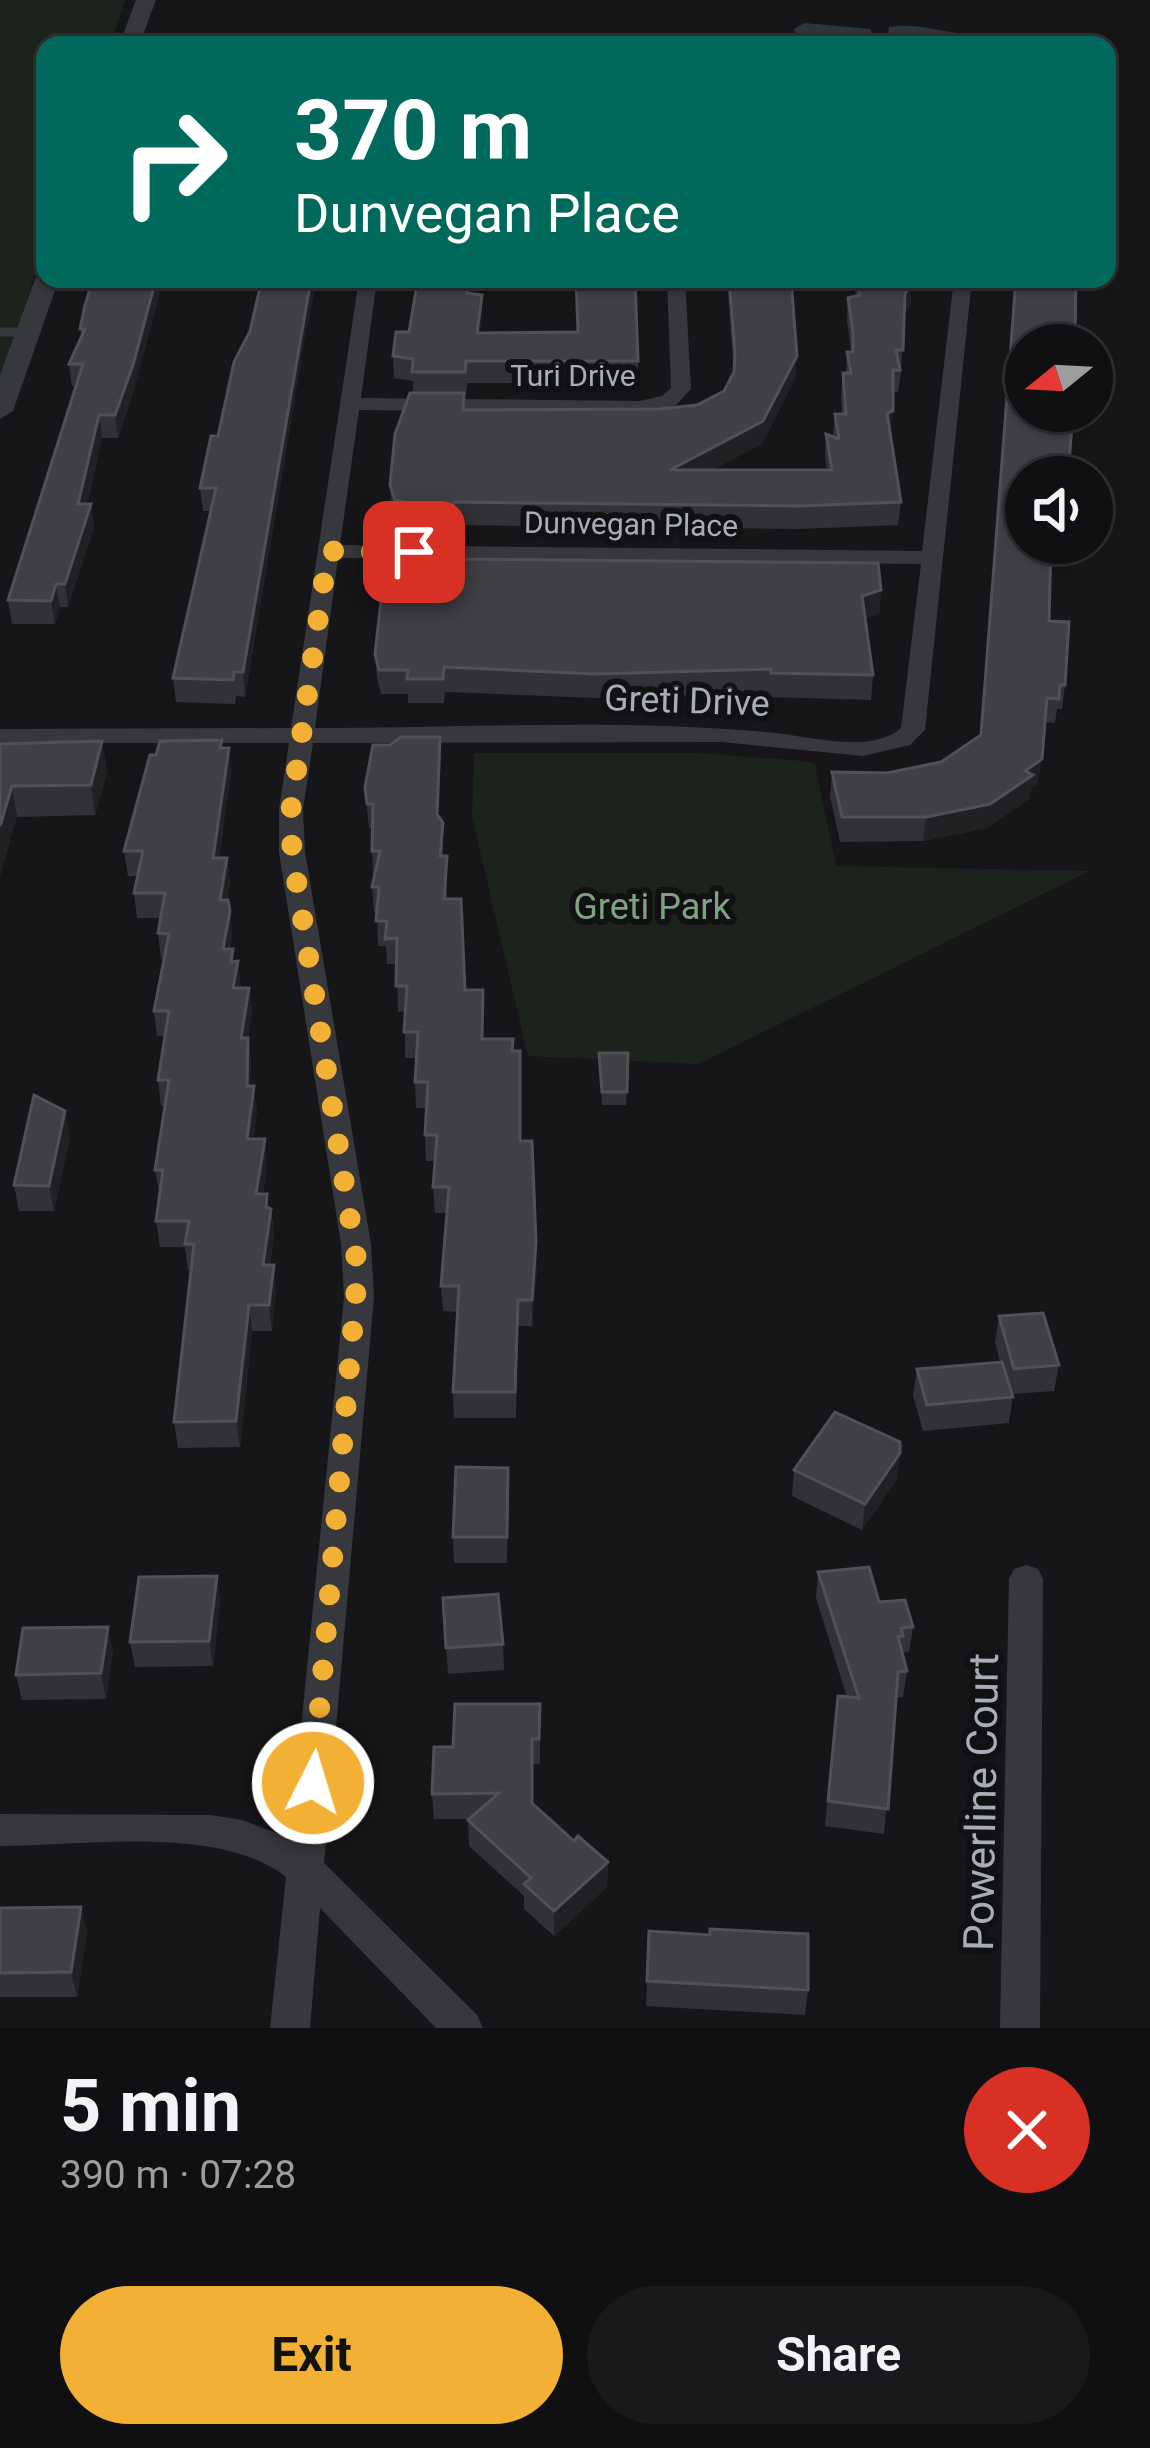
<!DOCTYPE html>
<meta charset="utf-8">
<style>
:root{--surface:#101012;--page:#19191b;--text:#f1f3f6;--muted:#9c9d9f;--line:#303032;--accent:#f2b134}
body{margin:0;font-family:Roboto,sans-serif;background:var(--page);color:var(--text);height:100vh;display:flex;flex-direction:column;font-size:45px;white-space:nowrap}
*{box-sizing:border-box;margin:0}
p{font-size:39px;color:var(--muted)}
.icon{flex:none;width:66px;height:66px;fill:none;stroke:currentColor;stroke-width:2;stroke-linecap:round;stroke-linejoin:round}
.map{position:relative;height:2028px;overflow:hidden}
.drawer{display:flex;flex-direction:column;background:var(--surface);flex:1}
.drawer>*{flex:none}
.hud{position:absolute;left:36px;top:36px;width:1080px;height:252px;border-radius:24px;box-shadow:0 3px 9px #0004,0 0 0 3px var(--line);background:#00695c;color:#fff;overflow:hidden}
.needle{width:78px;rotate:252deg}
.controls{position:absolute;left:1005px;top:324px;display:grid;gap:24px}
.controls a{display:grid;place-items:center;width:108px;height:108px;border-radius:50%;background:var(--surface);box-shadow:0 3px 9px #0004,0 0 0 3px var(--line);font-size:60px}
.pin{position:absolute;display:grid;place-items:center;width:102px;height:102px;color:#fff;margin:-51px;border-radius:24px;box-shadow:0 6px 18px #0006}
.me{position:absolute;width:132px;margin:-66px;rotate:5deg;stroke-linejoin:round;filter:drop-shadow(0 0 9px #0008)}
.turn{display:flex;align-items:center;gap:42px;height:252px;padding:0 60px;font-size:54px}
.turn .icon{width:156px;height:156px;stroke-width:2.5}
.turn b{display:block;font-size:84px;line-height:102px}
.round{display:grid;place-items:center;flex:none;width:126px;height:126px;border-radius:63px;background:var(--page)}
.headline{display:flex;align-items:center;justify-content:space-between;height:204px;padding:0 60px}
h1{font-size:72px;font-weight:700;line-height:90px}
.button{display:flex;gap:24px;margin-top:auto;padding:24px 60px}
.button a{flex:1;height:138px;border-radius:72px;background:var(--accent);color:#111;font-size:48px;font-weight:700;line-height:138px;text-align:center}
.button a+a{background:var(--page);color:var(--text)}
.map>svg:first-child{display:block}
</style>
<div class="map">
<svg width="1150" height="2028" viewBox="0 0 1150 2028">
<rect width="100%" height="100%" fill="#161618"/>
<g fill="#1c231d">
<polygon points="0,0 125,0 110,45 45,45 45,244 0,382"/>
<polygon points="474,753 700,753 803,761 815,764 836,866 1089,871 699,1064 528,1056 472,817"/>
</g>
<path fill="#2c353c" d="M 804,23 L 870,29 L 874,37 L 888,38 L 889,27 C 914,23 931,29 956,33 C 993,38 1027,31 1064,41 L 798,45 L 794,29 Z"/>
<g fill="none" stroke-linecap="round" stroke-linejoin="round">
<polyline stroke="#37383d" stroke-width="9" points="0,332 28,332"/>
<g fill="#37383d" fill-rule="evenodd">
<path d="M 359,279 L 377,279 L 361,398 L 640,401 L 662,396 L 671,388 L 667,279 L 685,279 L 691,389 L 676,405 L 640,413 L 359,410 L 340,545 L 922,551 L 954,279 L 972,279 L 925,730 L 910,745 L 863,756 L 722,742 L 313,743 L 303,809 L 305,852 L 371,1244 L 374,1297 L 324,1863 L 477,2015 L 483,2028 L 436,2028 L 320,1908 L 310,2028 L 270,2028 L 286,1877 C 219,1824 82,1846 0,1846 L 0,1814 L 211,1815 L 242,1820 L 290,1838 L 344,1297 L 341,1244 L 279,852 L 279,809 L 289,743 L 0,743 L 0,729 L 291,728 ZM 338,558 L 921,564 L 901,728 C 872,754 812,737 776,733 C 624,718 467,728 315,728 Z"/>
<polygon points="1026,1565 1038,1569 1043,1579 1040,2028 1000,2028 1009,1579 1014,1569"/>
</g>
<g fill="#37383d" fill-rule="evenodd">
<polygon points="136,0 156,0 139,45 119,45"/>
<polygon points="45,272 45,279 59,279 13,411 0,419 0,375 35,279"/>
</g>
</g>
<g fill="#323236">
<polygon points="262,279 317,279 306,330 245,697 236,696 235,704 176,702 173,678 210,511 203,511 200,488 218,436 250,331"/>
<polygon points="468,279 467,293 482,295 480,333 638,361 638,383 467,383 466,395 464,395 465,410 659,409 697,405 724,391 734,373 727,279 791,279 797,356 795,378 762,444 712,470 827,470 825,456 826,434 833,437 835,414 842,414 841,395 843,373 846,373 847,352 851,352 847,320 848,298 856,296 853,279 912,279 910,306 904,313 901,372 898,392 893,392 890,434 901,502 898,525 798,529 454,525 452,542 448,542 449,552 454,559 881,590 879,614 865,618 873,675 871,700 770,697 769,693 596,698 445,692 444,703 408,703 408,694 381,694 377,678 375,654 393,566 419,557 426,540 426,530 396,523 391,508 390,485 413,393 413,381 394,378 393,356 409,332"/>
<polygon points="1015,279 1026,477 1049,621 1065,685 1062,709 1057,709 1055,723 1045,722 1038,783 1031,789 1029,799 987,828 923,841 840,842 830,796 832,772 887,773 941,762 980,736"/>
<polygon points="85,305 135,387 118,438 102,438 87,504 91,504 94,527 68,607 60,607 55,624 12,624 8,600 76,386 72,386 69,364 81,337 80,329"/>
<polygon points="440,737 439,817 443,823 443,856 447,856 447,899 465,990 483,1039 513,1051 521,1141 537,1268 532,1326 518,1326 516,1418 454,1418 453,1392 457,1312 443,1311 441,1286 447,1213 435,1213 433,1187 435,1161 426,1161 425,1135 427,1108 416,1108 415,1082 416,1058 405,1058 405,1011 398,1012 397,964 387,964 386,946 378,946 377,912 374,912 372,887 375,876 373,876 372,851 372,828 369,828 365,787 390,745"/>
<polygon points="102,741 107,772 95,815 17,817 0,744"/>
<polygon points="223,748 231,772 219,858 227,858 230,883 227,900 232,936 230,949 241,988 249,988 252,1013 248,1038 251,1063 250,1086 257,1111 253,1139 267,1165 263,1194 269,1208 271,1209 274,1234 270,1265 274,1265 276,1291 272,1331 252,1331 240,1447 178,1448 174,1422 191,1270 188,1270 185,1247 160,1247 156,1221 160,1196 155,1170 165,1106 161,1106 158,1080 165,1036 157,1036 154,1011 164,959 161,959 158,933 161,918 137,918 134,893 138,876 128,876 124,851"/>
<polygon points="599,1053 628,1053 626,1105 602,1105"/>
<polygon points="70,1137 54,1211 19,1211 14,1185"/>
<polygon points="999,1316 1059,1365 1054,1391 1013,1394 1009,1423 923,1431 913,1395 917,1369 1000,1362 995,1342"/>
<polygon points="508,1468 507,1563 454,1563 453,1537"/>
<polygon points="794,1470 897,1479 862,1530 792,1496"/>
<polygon points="818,1572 879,1602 913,1627 909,1652 902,1653 907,1671 903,1697 896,1698 884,1834 825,1826 838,1696 847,1697 816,1598"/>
<polygon points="217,1576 220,1602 213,1666 135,1667 130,1642"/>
<polygon points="443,1598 503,1644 504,1670 448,1674"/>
<polygon points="113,1652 106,1699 22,1700 16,1675"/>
<polygon points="540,1704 540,1764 533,1764 532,1804 574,1841 608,1862 607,1887 554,1936 524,1909 524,1896 469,1846 468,1820 470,1819 434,1819 432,1794 453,1747"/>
<polygon points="81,1907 87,1932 77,1997 0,1997 0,1908"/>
<polygon points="649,1931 808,1990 805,2015 646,2006"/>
</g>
<g fill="#212124">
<polygon points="156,279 164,279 135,387 118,438 115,415"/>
<polygon points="311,279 317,279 306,330 245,697 243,672"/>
<polygon points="912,284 910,306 903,314 905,293"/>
<polygon points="482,295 482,316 478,355 477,333"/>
<polygon points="797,356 795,378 762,444 669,493 670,470"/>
<polygon points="893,411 891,434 885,435 887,413"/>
<polygon points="99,415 102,438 82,527 78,504"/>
<polygon points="454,502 454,525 452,542 451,518"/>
<polygon points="91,504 94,527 68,607 65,584"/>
<polygon points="56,584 60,607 55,624 51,601"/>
<polygon points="881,590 879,614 860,620 862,596"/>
<polygon points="440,737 441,761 438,839 437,814"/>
<polygon points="102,741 107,772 95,815 91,785"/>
<polygon points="229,748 231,772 216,883 213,858"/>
<polygon points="1042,759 1038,783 1031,789 1029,799 987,828 923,841 926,817 1025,771"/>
<polygon points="12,786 17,817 0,877 0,826"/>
<polygon points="227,858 230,883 223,925 220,900"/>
<polygon points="230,911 232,936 226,974 223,949"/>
<polygon points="233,949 236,974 238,961 241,987 236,1013 231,962"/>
<polygon points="249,988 252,1013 244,1063 241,1038"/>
<polygon points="248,1038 251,1063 250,1111 247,1086"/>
<polygon points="254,1086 257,1111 250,1165 247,1139"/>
<polygon points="65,1111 70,1137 54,1211 49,1186"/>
<polygon points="265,1139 267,1165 259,1220 256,1194"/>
<polygon points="267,1194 274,1234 266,1291 263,1265"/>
<polygon points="536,1242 537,1268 532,1326 532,1300"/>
<polygon points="274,1265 276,1291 272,1331 269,1305"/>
<polygon points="249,1305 252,1331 240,1447 236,1421"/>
<polygon points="900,1453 897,1479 862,1530 865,1504"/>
<polygon points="217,1576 220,1602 213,1666 209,1641"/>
<polygon points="108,1627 113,1652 106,1699 101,1673"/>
<polygon points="608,1862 607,1887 554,1936 554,1911"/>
<polygon points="81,1907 87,1932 77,1997 71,1972"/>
</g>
<g fill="#3f3f44" stroke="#4f5156" stroke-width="3">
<polygon points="93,279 156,279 133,365 115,415 99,415 78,504 91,504 65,584 56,584 51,601 8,600 83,364 69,364 85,329 80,329 85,305"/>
<polygon points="262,279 311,279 243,672 234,672 233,680 173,678 216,488 200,488 211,436 218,436 234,362 250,331"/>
<polygon points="418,279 467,279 467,293 482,295 477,333 578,332 576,279 635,279 638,361 466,361 465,372 412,372 413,359 393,356 396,332 409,332"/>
<polygon points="729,279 791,279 797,356 763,421 670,470 832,470 826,434 839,439 835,414 846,414 843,373 851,373 847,352 853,352 853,333 848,298 860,295 858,279 912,279 912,284 905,293 903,350 896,350 900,370 893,370 893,411 887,413 901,502 799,506 454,502 451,518 425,518 427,507 395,500 390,485 395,434 410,393 464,393 463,410 659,409 697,405 724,391 734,372 735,352"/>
<polygon points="1016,279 1076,279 1075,345 1026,345 1026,411 1073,411 1068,477 1026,477 1026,543 1051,543 1049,621 1069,622 1065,685 1060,685 1059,699 1047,698 1042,759 1025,771 1033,775 990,804 926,817 842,817 832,772 887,773 941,762 981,735"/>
<polygon points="421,540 448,540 447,552 454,552 453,559 878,563 881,590 862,596 873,675 771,673 771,669 596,674 444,667 443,679 407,679 408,670 379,670 375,654 385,566 393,566 395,557 419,557"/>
<polygon points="401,737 440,737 437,814 443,823 440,856 447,856 444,899 461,899 465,990 483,990 482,1039 513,1039 512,1051 520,1051 520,1141 532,1141 536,1242 532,1300 518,1300 515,1392 453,1392 459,1286 441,1286 449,1187 433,1187 437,1135 425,1135 428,1082 415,1082 418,1032 404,1032 407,986 396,986 397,938 385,939 387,921 376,921 379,887 372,887 380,851 372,851 373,804 367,804 365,787 373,745 390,745"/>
<polygon points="222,740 220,748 229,748 213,858 227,858 220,900 228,900 230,911 223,949 233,949 231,962 238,961 233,988 249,988 241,1038 248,1038 247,1086 254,1086 247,1139 265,1139 256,1194 267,1194 266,1207 271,1209 263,1265 274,1265 269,1305 249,1305 236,1421 174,1422 194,1244 185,1244 189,1221 156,1221 163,1170 155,1170 169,1080 158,1080 169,1011 154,1011 169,934 158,933 165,893 134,893 143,851 124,851 150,755 156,755 160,741"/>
<polygon points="102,741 91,785 12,786 0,826 0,744"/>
<polygon points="599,1053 628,1053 627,1092 602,1092"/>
<polygon points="34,1095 65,1111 49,1186 14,1185"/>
<polygon points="1043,1313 1059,1365 1014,1369 999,1316"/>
<polygon points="1002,1362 1013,1397 927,1405 917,1369"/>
<polygon points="835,1412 900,1442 900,1453 865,1504 794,1470"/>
<polygon points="456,1467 508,1468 507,1537 453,1537"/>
<polygon points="869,1567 879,1602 905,1600 913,1627 901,1628 903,1636 898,1637 907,1671 898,1672 888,1809 828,1801 838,1696 859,1698 818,1572"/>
<polygon points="217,1576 209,1641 130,1642 139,1577"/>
<polygon points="498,1594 503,1644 446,1648 443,1598"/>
<polygon points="108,1627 101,1673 16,1675 23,1628"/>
<polygon points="455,1704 540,1704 539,1739 532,1739 532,1803 574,1841 578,1836 608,1862 554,1911 524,1884 531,1878 468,1820 499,1793 432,1794 434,1747 453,1747"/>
<polygon points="81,1907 71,1972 0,1973 0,1908"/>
<polygon points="710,1929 808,1934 808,1990 647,1981 649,1931 710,1935"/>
</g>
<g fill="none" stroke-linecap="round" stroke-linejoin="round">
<polyline stroke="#f2b134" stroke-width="21" stroke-dasharray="0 37.8" points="313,1783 358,1269 292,852 291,809 328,551 414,552"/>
</g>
<g text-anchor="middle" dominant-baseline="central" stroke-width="12" stroke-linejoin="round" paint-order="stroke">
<g font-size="30" fill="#a8adb8" stroke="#111113">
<text x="573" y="375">Turi Drive</text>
<text transform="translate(631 524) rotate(1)">Dunvegan Place</text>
</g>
<g font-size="36" fill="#a8adb8" stroke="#111113">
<text transform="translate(687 701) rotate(2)">Greti Drive</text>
</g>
<g font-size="36" fill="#7fa381" stroke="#111113">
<text x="652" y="907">Greti Park</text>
</g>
<g font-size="42" fill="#a8adb8" stroke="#111113">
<text transform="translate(981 1802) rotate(-89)">Powerline Court</text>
</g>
</g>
</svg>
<div class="controls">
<a><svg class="needle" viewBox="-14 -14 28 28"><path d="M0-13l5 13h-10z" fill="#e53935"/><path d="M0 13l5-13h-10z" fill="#9c9d9f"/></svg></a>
<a><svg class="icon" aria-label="sound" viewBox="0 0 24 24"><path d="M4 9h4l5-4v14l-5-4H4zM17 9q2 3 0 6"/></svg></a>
</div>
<div class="pin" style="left:414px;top:552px;background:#d93025"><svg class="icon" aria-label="arrive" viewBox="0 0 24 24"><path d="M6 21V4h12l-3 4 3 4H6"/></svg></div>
<svg class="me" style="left:313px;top:1783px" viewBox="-20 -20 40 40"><circle r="17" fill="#f2b134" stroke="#fff" stroke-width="3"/><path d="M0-11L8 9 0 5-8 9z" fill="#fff"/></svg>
<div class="hud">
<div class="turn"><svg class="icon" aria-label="right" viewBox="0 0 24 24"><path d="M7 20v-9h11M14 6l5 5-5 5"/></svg><div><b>370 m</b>Dunvegan Place</div></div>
</div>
</div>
<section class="drawer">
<div class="headline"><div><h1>5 min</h1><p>390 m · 07:28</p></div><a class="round" style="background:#d93025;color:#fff"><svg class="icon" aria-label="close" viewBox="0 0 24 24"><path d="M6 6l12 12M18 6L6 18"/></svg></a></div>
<div class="button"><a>Exit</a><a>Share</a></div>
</section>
